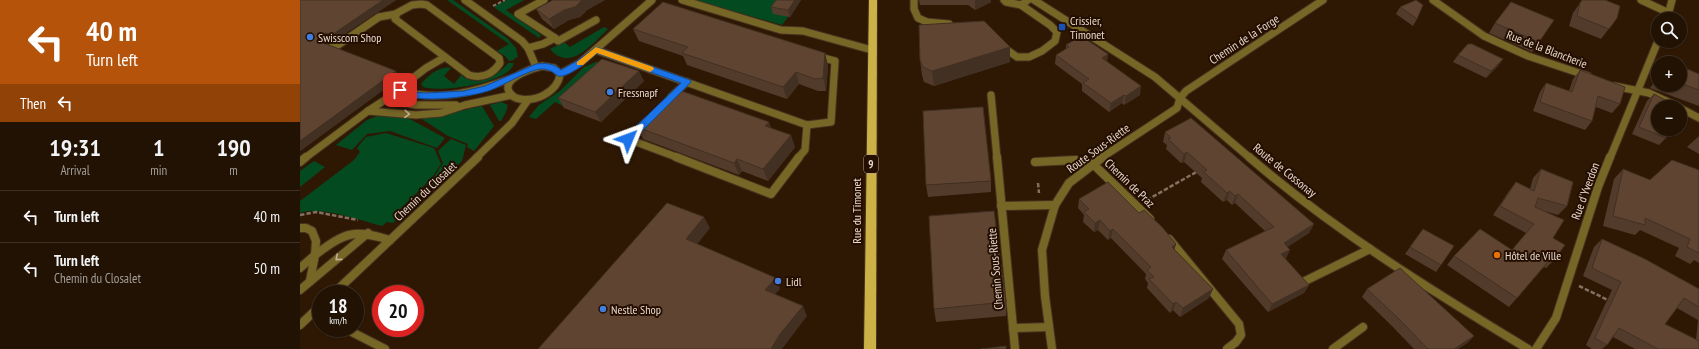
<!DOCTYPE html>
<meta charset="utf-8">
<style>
:root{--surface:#221203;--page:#2a1b0d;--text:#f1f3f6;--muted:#a29e9a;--line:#3f3225}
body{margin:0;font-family:"PT Sans Narrow",sans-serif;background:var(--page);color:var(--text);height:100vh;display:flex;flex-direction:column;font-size:15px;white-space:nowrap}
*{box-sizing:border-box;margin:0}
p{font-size:13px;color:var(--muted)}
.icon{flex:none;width:22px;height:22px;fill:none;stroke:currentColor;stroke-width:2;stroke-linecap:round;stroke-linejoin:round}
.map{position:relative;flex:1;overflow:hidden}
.details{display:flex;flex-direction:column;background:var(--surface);width:300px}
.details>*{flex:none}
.top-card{background:#b45309;color:#fff;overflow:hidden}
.controls{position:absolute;left:1351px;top:12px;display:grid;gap:8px}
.controls a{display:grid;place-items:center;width:36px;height:36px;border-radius:50%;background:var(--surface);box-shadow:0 1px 3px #0004,0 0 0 1px var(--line);font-size:20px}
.speed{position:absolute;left:12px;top:285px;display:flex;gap:8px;font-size:20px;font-weight:700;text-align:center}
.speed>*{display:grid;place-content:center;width:52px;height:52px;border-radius:50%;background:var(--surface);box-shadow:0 1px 3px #0004,0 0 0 1px var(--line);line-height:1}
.speed small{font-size:10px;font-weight:400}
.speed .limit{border:6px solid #d22;background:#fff;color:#111}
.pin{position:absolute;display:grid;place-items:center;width:34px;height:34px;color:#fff;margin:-17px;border-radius:8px;box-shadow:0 2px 6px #0006}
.me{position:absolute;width:44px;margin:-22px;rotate:46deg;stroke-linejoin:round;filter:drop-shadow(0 0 3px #0008)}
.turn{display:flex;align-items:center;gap:14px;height:84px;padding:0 20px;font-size:18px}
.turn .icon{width:52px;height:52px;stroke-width:2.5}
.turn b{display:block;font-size:28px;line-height:34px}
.then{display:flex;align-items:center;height:38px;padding:0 20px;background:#0003;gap:8px;font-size:15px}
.eta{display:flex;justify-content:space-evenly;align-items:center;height:68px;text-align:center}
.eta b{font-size:24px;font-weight:700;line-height:28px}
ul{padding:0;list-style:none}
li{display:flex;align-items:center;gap:12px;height:52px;padding:0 20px;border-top:1px solid var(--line)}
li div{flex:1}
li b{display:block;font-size:15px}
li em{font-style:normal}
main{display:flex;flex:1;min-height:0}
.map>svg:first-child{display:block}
</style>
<main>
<section class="details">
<div class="top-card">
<div class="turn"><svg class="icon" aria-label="left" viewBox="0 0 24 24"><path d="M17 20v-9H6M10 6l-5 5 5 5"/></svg><div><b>40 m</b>Turn left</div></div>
<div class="then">Then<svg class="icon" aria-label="left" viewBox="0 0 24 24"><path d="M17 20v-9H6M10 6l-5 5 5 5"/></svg></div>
</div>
<div class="eta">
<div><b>19:31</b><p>Arrival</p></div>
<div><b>1</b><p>min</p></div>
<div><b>190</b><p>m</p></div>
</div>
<ul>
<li><svg class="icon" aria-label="left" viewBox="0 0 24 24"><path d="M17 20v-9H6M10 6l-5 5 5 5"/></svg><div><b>Turn left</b></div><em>40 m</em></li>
<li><svg class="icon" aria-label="left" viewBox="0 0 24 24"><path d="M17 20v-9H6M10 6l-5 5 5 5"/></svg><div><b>Turn left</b><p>Chemin du Closalet</p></div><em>50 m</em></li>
</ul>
</section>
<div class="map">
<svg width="1399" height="349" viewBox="0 0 1399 349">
<rect width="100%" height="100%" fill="#2e1804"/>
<g fill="#044a20">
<polygon points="147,0 153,0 207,38 216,48 218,57 215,58 214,60 209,61 205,56 197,51 209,44"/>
<polygon points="207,0 224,0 206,10 241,35 239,38 195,8 195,6"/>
<polygon points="394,0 501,0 482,25"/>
<path d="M 304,27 L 308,29 C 293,43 270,73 250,49 L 264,42 L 270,47 Z"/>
<polygon points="306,61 265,107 255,102 236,119 229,117 239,105 260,91 284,67 296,62"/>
<path d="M 208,63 L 214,63 C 210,83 140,93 123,87 L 121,84 C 127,76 141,65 151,68 L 144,76 L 154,84 L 161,75 C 177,88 197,77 208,63 Z"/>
<polygon points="201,102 208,105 206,112 201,121 199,121 190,105"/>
<polygon points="182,106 194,126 174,151 167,147 168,144 148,136 120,118 138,116"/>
<polygon points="77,116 108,118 145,138 137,148 90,131 67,134 52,150 36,145 67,120"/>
<path d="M 86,133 L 134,148 L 141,164 L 131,179 L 100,209 L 103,215 L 93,223 L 87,222 L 82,226 C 58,220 23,206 0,213 L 0,201 L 54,160 L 60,152 L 57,148 L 66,137 Z"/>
<polygon points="151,139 166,145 162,161 106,211 104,208 132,180 143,163 138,151"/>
<polygon points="14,161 25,167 0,187 0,171"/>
</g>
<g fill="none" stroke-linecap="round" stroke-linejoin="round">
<g stroke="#483320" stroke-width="9">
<g id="lane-far1">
<polyline points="382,0 481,30 503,31 572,50"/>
<polyline points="614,0 614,9 618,18 627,22 649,24"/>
<polyline points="704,0 706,2 721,5"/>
<path d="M 121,4 L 127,5 L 199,58 L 200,63 C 193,74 182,79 169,75 L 95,19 L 97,13 L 112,5 Z"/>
<polyline points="255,38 258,41 296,20"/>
<polyline points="703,47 717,57 729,57 742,51 755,41 757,32 750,25 721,5 728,0"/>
<polyline points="228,48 243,44 255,38 218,14 244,0"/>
<polyline points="296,50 507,125 505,150 498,158"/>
<path d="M 100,90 C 139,103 178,91 215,77"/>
<polyline points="371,97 387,82"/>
<polyline points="94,101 116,105 156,105"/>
<polyline points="68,111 116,115 141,113 165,105 212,95"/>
<polyline points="346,122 328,139 379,158"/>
<polyline points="507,125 531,122 535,61 516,56"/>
<polyline points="5,158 68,111 100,90 105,84 126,68 145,57"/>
</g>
</g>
<g stroke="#483320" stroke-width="10">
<g id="lane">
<polyline points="376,157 471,194 499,157"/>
<polyline points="0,162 6,157"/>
<polyline points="735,162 776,160 793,164"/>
<polyline points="0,228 6,228 12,231 16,241 15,255 0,268"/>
<path d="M 10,281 L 15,255 C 46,232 53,229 90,240"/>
<polyline points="0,290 68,233"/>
</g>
</g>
<g stroke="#483320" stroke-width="9">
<g id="street-far1">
<polyline points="165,0 222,41 228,48 236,67"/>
<polyline points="734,0 855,77 950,158"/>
<polyline points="1133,0 1184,36 1228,56 1288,76"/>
<polyline points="1341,0 1369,13"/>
<polyline points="1367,19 1372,0"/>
<polyline points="33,43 38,45 79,17 96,14"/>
<path d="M 242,66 L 254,68 L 260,74 C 259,84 253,90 244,95 C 235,100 212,104 208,89 C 206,77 233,68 242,66 Z"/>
<polyline points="260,74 280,63 352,0"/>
<polyline points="1314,86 1349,93 1379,107"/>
<polyline points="691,95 697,158"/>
<polyline points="1380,108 1399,118"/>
<polyline points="176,158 212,123 228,100"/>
<polyline points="801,158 877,108 880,98 886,91 1023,0"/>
<polyline points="1310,158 1358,41"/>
</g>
</g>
<g stroke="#483320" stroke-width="10">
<g id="street">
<polyline points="697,157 715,349"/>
<path d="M 949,157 C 1035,231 1132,291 1228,349"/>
<polyline points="793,164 850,219"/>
<polyline points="701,206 755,205"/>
<polyline points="869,239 939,324 941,335 936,342 927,349"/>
<polyline points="1003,282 1070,249"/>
<polyline points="33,294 178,157"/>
<polyline points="13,313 21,317"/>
<polyline points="0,325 21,305"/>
<polyline points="44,328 85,349"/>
<polyline points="713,328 749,327"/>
<polyline points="752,349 745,296 742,250 755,205 769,183 803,157"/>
<polyline points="1033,349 1063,327"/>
<polyline points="1236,349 1256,318 1298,187 1310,157"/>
</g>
</g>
<g stroke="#483320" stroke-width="2">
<polygon id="primary" points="569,0 577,0 576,349 564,349"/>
</g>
<polyline stroke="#847060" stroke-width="2" stroke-dasharray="3.5 2" stroke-linecap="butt" points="193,6 205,0"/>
<g stroke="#847060" stroke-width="2.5" stroke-dasharray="4.5 2" stroke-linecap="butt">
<polyline points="738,183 739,193"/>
<polyline points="847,200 898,171"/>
<polyline points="0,215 16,212 58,220"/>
<polyline points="1279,286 1310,301"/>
</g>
<use href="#lane-far1" stroke="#776727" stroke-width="7"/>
<use href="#lane" stroke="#776727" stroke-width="8"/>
<use href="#street-far1" stroke="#776727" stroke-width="7"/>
<use href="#street" stroke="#776727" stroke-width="8"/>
<use href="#primary" fill="#ccb246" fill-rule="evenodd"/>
</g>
<g fill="#523b2a">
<polygon points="0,0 96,0 37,39 30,39 28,42 29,45 101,77 0,151"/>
<polygon points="253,0 305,0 287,10 280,17 269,20 254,29 242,19 236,9"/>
<polygon points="501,0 490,17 473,14 471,7"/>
<polygon points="619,0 691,0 691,2 675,10 668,5 620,5"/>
<polygon points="1280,3 1317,18 1301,39 1269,26 1273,13"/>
<polygon points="1100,7 1117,19 1113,26 1096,14"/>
<polygon points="1254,20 1232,52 1189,33 1195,23"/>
<polygon points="333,29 525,53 528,66 526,91 518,91 499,84 487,99 387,65 383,56 339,41"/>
<polygon points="766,45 808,54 807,61 840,95 824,105 822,103 809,112 782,91 782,84 755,64 756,55 766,49"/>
<polygon points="710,47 710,62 634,86 624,82 622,75 620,60"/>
<polygon points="1158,55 1203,59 1198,66 1186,78 1153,62"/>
<polygon points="1380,66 1399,74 1399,106 1350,88 1358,77 1358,85 1380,85"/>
<polygon points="1280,70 1320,104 1312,113 1296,107 1292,121 1285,130 1233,111 1240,92 1246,83 1269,91 1273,79"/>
<polygon points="344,81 301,122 264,108 258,98"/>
<polygon points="1354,94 1366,138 1359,145 1332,134 1347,101"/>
<polygon points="337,127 471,128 495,147 468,181 442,171 439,175 343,139"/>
<polygon points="865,132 1014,224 1009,233 987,247 985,259 1009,285 1004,293 968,312 922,259 926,250 965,231 935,203 932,205 927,200 923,202 901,182 902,178 884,162 881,163 866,149 867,145 863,142"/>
<polygon points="1399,136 1399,154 1387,147"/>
<polygon points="1241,169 1267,206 1258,215 1241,210 1253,238 1254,260 1246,268 1244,267 1217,298 1209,307 1147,265 1154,256 1212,250 1226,233 1193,215 1209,191 1216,182 1230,189 1233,178"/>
<polygon points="1323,169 1350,180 1399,170 1399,263 1394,260 1390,264 1375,256 1379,248 1340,230 1335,235 1303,226 1314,179"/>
<polygon points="691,181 691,192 628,197 626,185"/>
<polygon points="779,199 839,213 876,244 874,250 909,298 880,317 873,310 870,313 847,288 848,283 845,279 846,274 811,238 808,240 798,230 794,232 783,222 784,215 778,208"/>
<polygon points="1123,229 1141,265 1136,272 1105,254"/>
<polygon points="1302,239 1399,289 1399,341 1396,340 1398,320 1377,308 1365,324 1399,349 1335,349 1313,337 1307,345 1302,349 1292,349 1286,345 1312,290 1283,276 1294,247"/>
<polygon points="1067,289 1174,336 1167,343 1158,349 1114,349 1092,326 1062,297"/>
<polygon points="706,302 706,316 636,322 634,309"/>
</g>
<g fill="#423022">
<polygon points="83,0 96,0 37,39 33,34"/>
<polygon points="282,0 305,0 287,10 280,17 269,20 254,29 249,19"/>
<polygon points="495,0 501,0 490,17 488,10"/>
<polygon points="675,0 691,0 691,2 675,10"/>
<polygon points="25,33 30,39 28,42 29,46 21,42 23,36"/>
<polygon points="710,47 710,62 634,86 632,71"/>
<polygon points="525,53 528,66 526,91 523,78"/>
<polygon points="808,54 806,63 802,58"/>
<polygon points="1203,59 1198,66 1186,78 1191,71"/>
<polygon points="96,71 101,77 0,151 0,141"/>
<polygon points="339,71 344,81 301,122 295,112"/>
<polygon points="496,72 499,84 487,99 483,87"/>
<polygon points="841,86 840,95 824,105 826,96"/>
<polygon points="824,95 822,103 809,112 811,103"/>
<polygon points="469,122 473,134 465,126"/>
<polygon points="491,135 495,147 468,181 463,169"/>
<polygon points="887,152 884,162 881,163 884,154"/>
<polygon points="437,159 442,171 439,175 434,163"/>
<polygon points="930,191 927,200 923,202 927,193"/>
<polygon points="938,194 935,203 932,205 935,196"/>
<polygon points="404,217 410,228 392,251 386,239"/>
<polygon points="800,220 798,230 794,232 795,223"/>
<polygon points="1014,224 1009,233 980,252 984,243"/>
<polygon points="813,229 811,238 808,240 810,231"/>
<polygon points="876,244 873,254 872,247"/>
<polygon points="990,250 986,259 977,263 981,254"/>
<polygon points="476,278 480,289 470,300 465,290"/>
<polygon points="1009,285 1004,293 968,312 972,304"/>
<polygon points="913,289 909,298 880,317 883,308"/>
<polygon points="876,302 873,310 870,313 873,304"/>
<polygon points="503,306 507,316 485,345 482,349 471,349 480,334"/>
<polygon points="1174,336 1167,343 1158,349 1154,349"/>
</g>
<g fill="#5f4531" stroke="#423022">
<polygon points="0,0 83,0 33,34 25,33 23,36 24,40 21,42 96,71 0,141"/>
<polygon points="253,0 282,0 275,7 264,10 249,19 236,9"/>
<polygon points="476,0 495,0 488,10 471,7"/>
<polygon points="1116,0 1123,5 1117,19 1100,7"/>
<polygon points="1282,0 1305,0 1320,6 1317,18 1309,29 1277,16 1280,3"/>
<polygon points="363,2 525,53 523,78 515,79 496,72 483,87 382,53 388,47 333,29"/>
<polygon points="1211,2 1254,20 1239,42 1195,23"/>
<polygon points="684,21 710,47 632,71 623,67 620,60 619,25"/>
<polygon points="781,36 808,54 802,58 841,86 826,96 824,95 811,103 783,83 789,79 756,55 769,47 766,45"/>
<polygon points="1168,44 1172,44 1203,59 1191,71 1158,55"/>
<polygon points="302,59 339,71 295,112 258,98"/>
<polygon points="1380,66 1399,74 1399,90 1380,83"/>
<polygon points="1280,70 1325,87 1320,104 1298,96 1292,121 1240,102 1246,83 1272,92"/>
<polygon points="376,89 469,122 465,126 491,135 463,169 437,159 434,163 337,127"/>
<polygon points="1354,94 1378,107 1358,107 1358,129 1370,129 1366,138 1339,127"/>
<polygon points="683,107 691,181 626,185 623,111"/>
<polygon points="891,118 1014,224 984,243 990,250 981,254 1009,285 972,304 926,250 974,227 938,194 935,196 930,191 927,193 904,172 907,170 887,152 884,154 868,139 871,138 865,132"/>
<polygon points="1372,160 1399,170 1399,253 1387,247 1390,239 1345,218 1345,225 1313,216 1323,169 1350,180"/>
<polygon points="1241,169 1273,182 1267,206 1238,198 1235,207 1264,220 1253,238 1265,245 1254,260 1251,258 1217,298 1154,256 1180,229 1212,250 1234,224 1200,206 1216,182 1234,191"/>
<polygon points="808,182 839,213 844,210 862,227 876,244 872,247 913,289 883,308 876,302 873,304 849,279 854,277 847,270 851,267 813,229 810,231 800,220 795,223 784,212 789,209 779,199"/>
<polygon points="367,203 404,217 386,239 476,278 465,290 503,306 480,334 471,349 238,349"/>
<polygon points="694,211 706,302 634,309 629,216"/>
<polygon points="1123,229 1154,246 1141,265 1110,247"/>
<polygon points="1302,239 1345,259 1399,289 1399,307 1384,298 1365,324 1399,341 1399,349 1358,349 1319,328 1307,345 1295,338 1321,282 1292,268"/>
<polygon points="1100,268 1174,336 1154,349 1128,349 1098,318 1067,289"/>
<polygon points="706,346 706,349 681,349"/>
</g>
<defs><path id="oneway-chevron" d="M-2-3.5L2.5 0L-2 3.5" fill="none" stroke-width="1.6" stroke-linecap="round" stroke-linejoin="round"/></defs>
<g stroke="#c2b194">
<use href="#oneway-chevron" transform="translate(107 114) rotate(4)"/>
<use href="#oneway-chevron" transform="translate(38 258) rotate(140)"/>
</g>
<path fill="#1a73e8" stroke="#114b97" d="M 296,47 L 390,80 L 391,82 L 332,141 L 325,141 L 324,139 L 325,137 L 381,83 L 297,53 C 289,60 269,78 258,76 C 252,71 248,69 241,69 C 228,70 204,85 191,90 C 173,97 109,106 96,90 L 100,87 L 111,92 L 126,93 L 164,91 L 185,86 L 236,64 C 245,63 254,63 261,70 L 277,61 Z"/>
<polygon fill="#f59e0b" points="296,47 353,67 354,69 350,72 297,53 283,65 277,65 277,62"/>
<rect fill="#1a4fb4" stroke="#240e00" stroke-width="1.5" x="758" y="23" width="8" height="8" rx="2"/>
<g fill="#3f7fe0" stroke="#240e00" stroke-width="1.5">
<circle cx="10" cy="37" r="4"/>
<circle cx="310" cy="92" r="4"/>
<circle cx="478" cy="281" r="4"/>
<circle cx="303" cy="309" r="4"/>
</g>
<circle fill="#e8710a" stroke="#240e00" stroke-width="1.5" cx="1197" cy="255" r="4"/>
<g text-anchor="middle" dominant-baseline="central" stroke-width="4" stroke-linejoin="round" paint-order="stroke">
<rect fill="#240e00" stroke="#af9c90" stroke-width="1" x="564" y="155" width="14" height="18" rx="3"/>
<g font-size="11" font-weight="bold" fill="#ead9ce">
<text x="571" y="164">9</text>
</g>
<g font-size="12" fill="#ead9ce" stroke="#240e00" text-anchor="start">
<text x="770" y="20">Crissier,<tspan x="770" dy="14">Timonet</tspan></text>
<text x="18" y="37">Swisscom Shop</text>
<text x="318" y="92">Fressnapf</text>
<text x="1205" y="255">Hôtel de Ville</text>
<text x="486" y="281">Lidl</text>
<text x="311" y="309">Nestle Shop</text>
</g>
<g font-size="12" fill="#ead9ce" stroke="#240e00">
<text transform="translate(944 39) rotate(-33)">Chemin de la Forge</text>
<text transform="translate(1247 49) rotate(21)">Rue de la Blancherie</text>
<text transform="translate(798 148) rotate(-36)">Route Sous-Riette</text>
<text transform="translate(985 170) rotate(39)">Route de Cossonay</text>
<text transform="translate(830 183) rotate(44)">Chemin de Praz</text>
<text transform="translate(125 191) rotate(-43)">Chemin du Closalet</text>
<text transform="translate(1285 191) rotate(-70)">Rue d'Yverdon</text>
<text transform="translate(556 211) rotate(-90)">Rue du Timonet</text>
<text transform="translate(695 269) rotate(-95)">Chemin Sous-Riette</text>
</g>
</g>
</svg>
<div class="controls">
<a><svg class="icon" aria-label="search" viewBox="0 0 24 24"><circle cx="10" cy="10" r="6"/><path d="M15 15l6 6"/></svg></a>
<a>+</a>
<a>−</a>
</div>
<div class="speed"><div>18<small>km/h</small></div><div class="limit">20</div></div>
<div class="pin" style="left:100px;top:90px;background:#d93025"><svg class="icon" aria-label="arrive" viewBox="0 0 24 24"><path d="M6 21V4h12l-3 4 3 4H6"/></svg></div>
<svg class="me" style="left:328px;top:139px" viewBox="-20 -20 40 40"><path d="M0-17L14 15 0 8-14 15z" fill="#1a73e8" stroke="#fff" stroke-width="4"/></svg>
</div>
</main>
